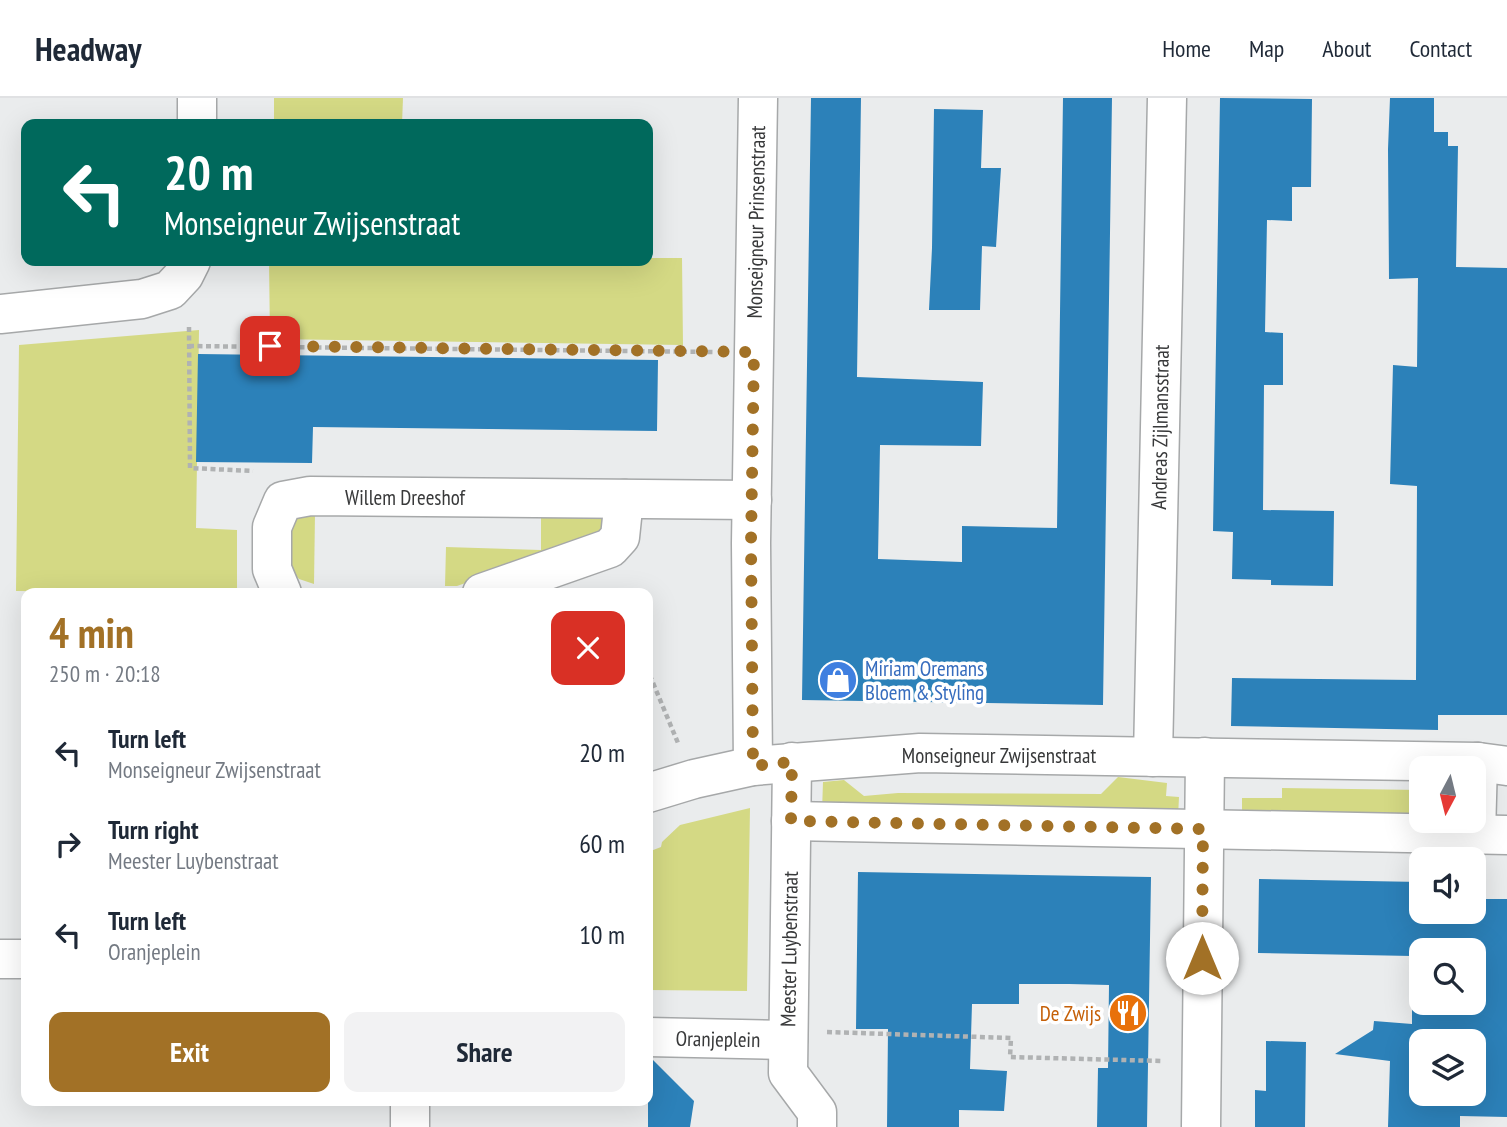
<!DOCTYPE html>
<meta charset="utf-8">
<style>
:root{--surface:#fff;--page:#f2f2f3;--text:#1f2937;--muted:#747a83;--line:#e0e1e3;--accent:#a27126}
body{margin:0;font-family:"PT Sans Narrow",sans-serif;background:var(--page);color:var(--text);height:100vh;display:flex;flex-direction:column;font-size:26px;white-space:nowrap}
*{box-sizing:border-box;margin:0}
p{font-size:23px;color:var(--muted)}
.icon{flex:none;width:38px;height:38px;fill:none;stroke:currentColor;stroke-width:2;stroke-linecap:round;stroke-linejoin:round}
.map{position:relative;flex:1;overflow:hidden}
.drawer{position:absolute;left:21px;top:490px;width:632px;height:518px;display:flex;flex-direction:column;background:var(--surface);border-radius:14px;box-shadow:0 7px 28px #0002}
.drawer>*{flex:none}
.banner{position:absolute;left:21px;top:21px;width:632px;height:147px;border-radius:14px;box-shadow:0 7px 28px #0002;background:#00695c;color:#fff;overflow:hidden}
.needle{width:46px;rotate:187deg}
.controls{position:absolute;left:1409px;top:658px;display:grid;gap:14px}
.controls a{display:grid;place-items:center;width:77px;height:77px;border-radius:14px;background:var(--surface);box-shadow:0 7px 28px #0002;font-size:35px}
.pin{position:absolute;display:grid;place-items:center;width:60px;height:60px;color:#fff;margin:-30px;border-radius:14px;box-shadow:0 4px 10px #0006}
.me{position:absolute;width:77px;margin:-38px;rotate:0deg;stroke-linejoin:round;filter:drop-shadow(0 0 5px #0008)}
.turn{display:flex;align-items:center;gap:24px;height:147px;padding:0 28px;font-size:32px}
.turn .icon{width:91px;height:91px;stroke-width:2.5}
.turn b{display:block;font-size:49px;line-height:60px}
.round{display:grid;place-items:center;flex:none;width:74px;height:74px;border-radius:14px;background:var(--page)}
.head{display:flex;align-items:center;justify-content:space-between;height:119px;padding:0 28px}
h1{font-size:42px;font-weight:700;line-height:52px;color:var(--accent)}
.cta{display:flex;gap:14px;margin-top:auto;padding:14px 28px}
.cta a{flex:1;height:80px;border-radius:14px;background:var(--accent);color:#fff;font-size:28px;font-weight:700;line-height:80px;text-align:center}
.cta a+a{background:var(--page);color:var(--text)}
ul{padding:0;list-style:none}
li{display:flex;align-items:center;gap:21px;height:91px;padding:0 28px}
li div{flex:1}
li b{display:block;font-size:26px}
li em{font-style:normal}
header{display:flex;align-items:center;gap:42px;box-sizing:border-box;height:98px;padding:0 35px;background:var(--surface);border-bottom:2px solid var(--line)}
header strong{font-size:33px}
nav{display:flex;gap:38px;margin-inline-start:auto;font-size:24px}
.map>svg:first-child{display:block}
</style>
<header>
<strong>Headway</strong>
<nav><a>Home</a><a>Map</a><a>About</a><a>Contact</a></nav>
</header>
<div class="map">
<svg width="1507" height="1029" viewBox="0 0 1507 1029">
<rect width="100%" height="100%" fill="#eaeced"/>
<g fill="#d4d984">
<polygon points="274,0 403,0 402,26 274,26"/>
<polygon points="648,160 682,160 683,247 270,241 269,163 648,163"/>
<polygon points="199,232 196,430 237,432 237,495 16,493 19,247"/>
<polygon points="307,416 315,416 314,486 299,481 291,471 290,431 298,420"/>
<polygon points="541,418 598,419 603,421 602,437 457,488 445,488 446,449 541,452"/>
<polygon points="1118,679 1167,685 1166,698 1179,699 1178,719 822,713 823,684 844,682 864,698 898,695 1101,696"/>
<polygon points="1282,690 1421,692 1421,723 1242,719 1242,700 1282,700"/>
<polygon points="750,710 747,893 648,892 648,754 661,749 662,744 680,727"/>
</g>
<g fill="#2c81b9" fill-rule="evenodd">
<polygon points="811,0 861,0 857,279 983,284 981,348 880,347 878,461 962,464 962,428 1057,430 1063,0 1112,0 1103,607 802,602"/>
<polygon points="1220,0 1312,1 1311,89 1292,89 1292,123 1267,122 1265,234 1283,235 1283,287 1264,287 1263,412 1334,413 1333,488 1271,487 1271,482 1232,481 1233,434 1213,433"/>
<polygon points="1390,0 1434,0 1434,34 1448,34 1448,48 1458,48 1456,169 1507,170 1507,617 1438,617 1438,632 1231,628 1232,580 1416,582 1417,388 1390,386 1393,267 1417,269 1418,180 1389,181 1388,51"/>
<polygon points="934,11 983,12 981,70 1001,70 996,149 982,148 980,212 929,212 932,150"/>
<polygon points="198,256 658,262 657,333 313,329 312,365 196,364"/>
<polygon points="858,774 1151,779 1147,1029 1097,1029 1098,970 1108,970 1109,887 1069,886 1019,886 1019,906 972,906 970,971 1007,973 1004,1013 959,1012 959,1029 887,1029 888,931 856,931"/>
<path d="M 1259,781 L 1421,784 L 1421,814 L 1474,814 L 1474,801 L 1507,801 L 1507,1019 L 1460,1018 L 1460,1029 L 1388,1029 L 1390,963 L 1335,956 L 1373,932 L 1374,923 L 1412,926 L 1412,858 L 1258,855 ZM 1421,852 L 1474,852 L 1474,905 L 1421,905 ZM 1421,943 L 1474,943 L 1474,996 L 1421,996 Z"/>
<polygon points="1266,943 1306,944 1305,1029 1255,1029 1255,992 1266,993"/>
<polygon points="648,961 652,961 694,1003 690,1029 648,1029"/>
</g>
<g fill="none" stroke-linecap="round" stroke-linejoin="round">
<g stroke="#a6a8a9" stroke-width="41">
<g id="minor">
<polyline points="197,26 197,0"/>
<polyline points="0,216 142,201 170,192 184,177 191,163"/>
<polyline points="282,495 272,471 272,429 283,403 310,398 752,402"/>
<polyline points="482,495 610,450 620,439 624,401"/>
<polyline points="1153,659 1167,0"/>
<polyline points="792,664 788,975 817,1014 817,1029"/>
<polyline points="753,668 751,445 758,0"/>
<polyline points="648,695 694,681 753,668 920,655 1478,664 1507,668"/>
<polyline points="791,723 1507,737"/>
<polyline points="1476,736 1478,664"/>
<polyline points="0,861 26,861"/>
<polyline points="648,939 788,942"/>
<polyline points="410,1029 410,1003"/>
<polyline points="1201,1029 1205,659"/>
</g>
</g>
<g stroke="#b0b2b3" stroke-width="4.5" stroke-dasharray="5 3.5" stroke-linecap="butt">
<polyline points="189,229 190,370 253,373"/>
<polyline points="189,248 713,254"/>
<polyline points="648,581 651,580 678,645"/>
<polyline points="827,934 1011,940 1010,959 1162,963"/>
</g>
<use href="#minor" stroke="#fff" stroke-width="38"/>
</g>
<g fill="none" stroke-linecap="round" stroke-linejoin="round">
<polyline stroke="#a27126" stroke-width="12" stroke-dasharray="0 21.6" points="270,248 754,254 751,445 753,668 792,664 791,723 1203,731 1202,860"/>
</g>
<defs>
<g id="shop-disc" transform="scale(2.0125)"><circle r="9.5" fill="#3f7fe0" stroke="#fff"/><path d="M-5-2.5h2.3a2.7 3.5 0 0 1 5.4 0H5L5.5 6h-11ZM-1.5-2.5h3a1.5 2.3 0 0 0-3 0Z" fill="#fff"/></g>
<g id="restaurant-disc" transform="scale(2.0125)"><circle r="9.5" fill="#e8710a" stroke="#fff"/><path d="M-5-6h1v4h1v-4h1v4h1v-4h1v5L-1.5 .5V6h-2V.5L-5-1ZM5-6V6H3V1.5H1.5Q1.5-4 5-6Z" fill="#fff"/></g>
</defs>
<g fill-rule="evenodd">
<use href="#shop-disc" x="838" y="582"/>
<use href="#restaurant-disc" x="1128" y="915"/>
</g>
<g text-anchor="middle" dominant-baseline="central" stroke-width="7" stroke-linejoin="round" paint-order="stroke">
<g font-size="21" fill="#38393a" stroke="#fff">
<text transform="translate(756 124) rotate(-89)">Monseigneur Prinsenstraat</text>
<text transform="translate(1160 329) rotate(-89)">Andreas Zijlmansstraat</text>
<text x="405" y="399">Willem Dreeshof</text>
<text x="999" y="657">Monseigneur Zwijsenstraat</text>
<text transform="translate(789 851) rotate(-89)">Meester Luybenstraat</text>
<text transform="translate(718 941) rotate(1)">Oranjeplein</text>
</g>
<g font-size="21" fill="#366cbe" stroke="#fff" text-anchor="start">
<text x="865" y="570">Miriam Oremans<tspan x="865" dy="24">Bloem &amp; Styling</tspan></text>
</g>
<g font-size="21" fill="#c56008" stroke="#fff" text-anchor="end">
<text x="1101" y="915">De Zwijs</text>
</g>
</g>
</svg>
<div class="controls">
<a><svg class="needle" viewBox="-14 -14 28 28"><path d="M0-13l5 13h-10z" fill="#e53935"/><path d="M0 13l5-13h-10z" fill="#747a83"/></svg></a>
<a><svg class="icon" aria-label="sound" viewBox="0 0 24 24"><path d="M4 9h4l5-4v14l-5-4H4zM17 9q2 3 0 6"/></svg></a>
<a><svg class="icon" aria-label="search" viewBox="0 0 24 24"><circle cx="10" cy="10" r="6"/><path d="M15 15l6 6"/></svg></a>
<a><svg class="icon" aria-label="layers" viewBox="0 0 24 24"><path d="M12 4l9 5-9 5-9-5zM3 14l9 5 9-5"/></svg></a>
</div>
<div class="pin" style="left:270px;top:248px;background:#d93025"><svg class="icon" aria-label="arrive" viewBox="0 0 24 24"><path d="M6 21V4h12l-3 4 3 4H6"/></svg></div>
<svg class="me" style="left:1202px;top:860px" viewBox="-20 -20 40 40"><circle r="19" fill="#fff"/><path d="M0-13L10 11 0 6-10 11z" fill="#a27126"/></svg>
<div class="banner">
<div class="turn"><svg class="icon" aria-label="left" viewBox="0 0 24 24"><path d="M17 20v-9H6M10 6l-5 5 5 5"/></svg><div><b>20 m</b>Monseigneur Zwijsenstraat</div></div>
</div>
<section class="drawer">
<div class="head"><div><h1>4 min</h1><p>250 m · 20:18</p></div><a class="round" style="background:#d93025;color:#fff"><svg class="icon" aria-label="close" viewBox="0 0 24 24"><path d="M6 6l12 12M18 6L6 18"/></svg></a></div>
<ul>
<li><svg class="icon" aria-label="left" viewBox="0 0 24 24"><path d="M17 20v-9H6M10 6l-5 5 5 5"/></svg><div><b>Turn left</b><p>Monseigneur Zwijsenstraat</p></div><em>20 m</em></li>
<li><svg class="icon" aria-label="right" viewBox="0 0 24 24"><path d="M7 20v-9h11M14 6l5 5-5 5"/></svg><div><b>Turn right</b><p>Meester Luybenstraat</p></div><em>60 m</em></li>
<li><svg class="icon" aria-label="left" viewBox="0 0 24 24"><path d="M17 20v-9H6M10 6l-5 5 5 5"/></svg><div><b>Turn left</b><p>Oranjeplein</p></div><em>10 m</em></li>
</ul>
<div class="cta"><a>Exit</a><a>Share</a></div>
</section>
</div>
